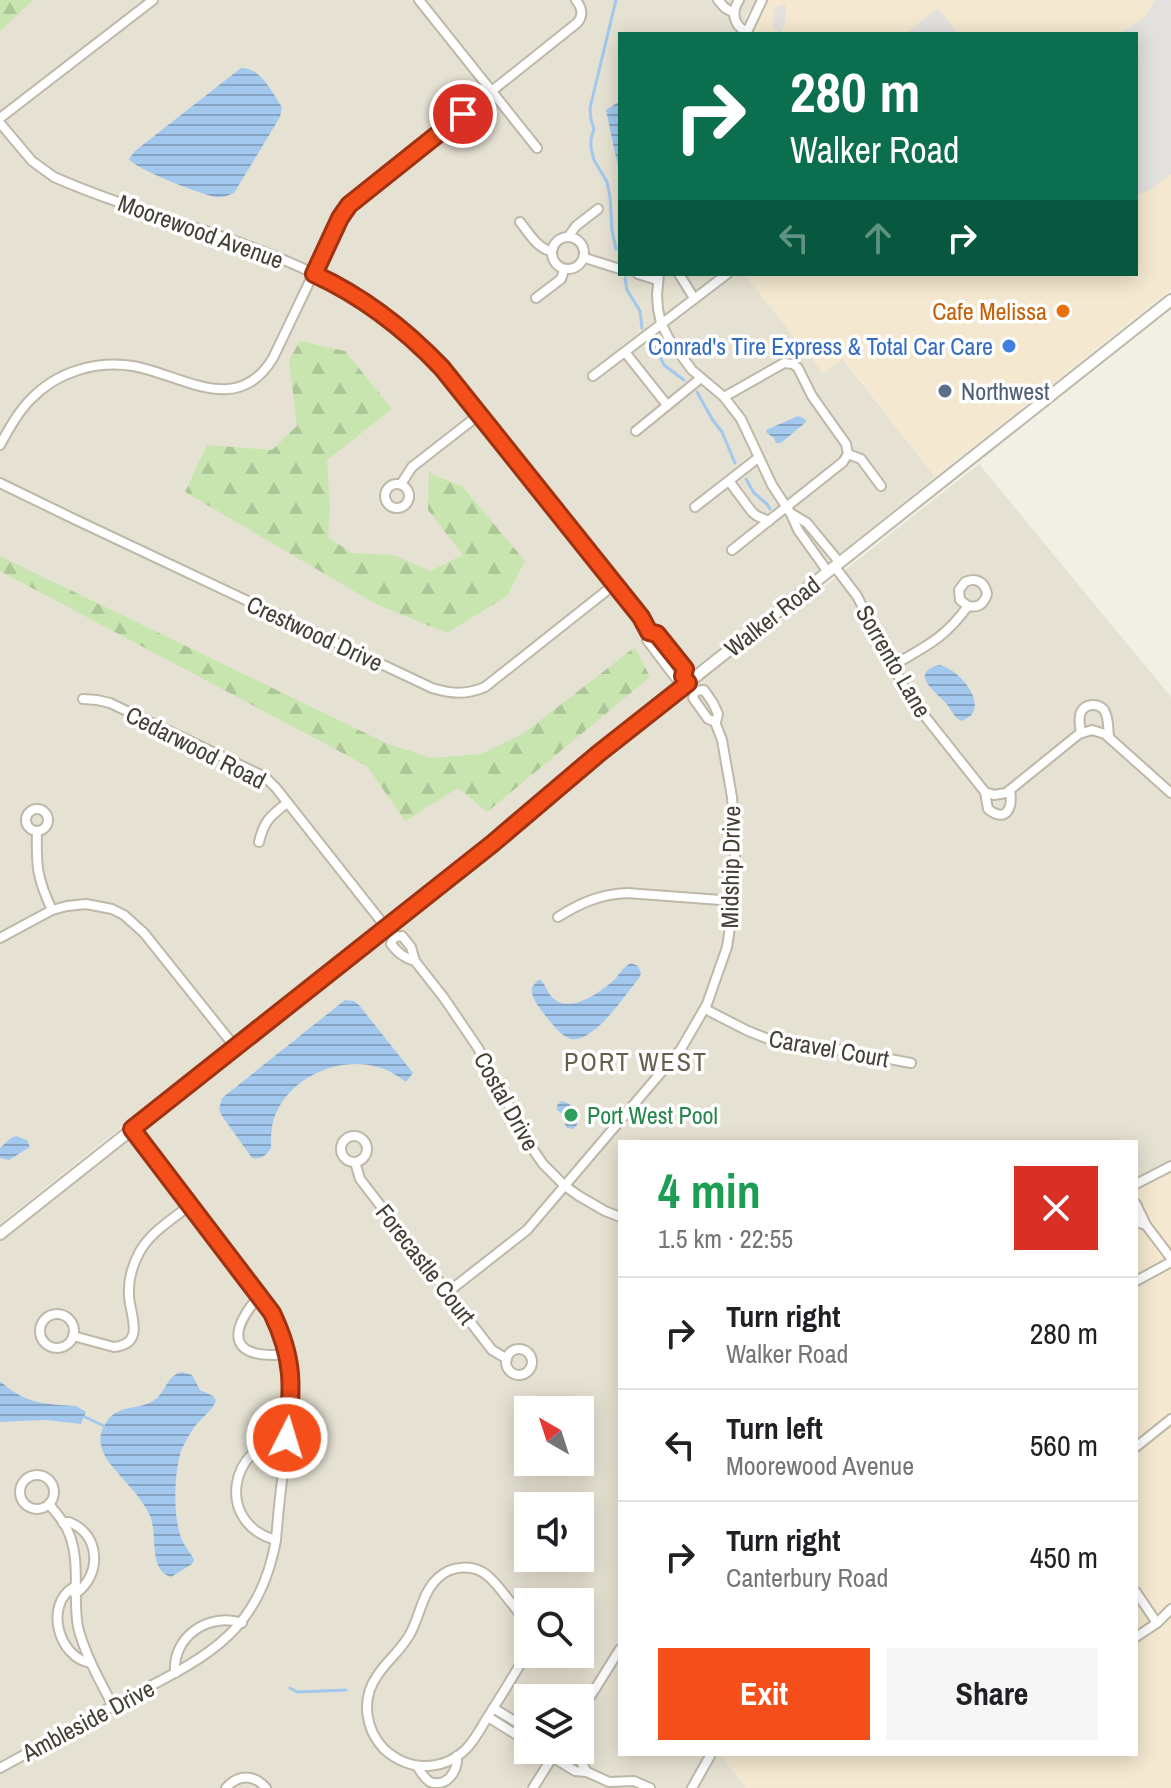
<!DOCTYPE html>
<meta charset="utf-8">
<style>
:root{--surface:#fff;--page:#f6f6f6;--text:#202124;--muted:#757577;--line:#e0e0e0;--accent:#f44f1a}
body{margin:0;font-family:"Archivo Narrow",sans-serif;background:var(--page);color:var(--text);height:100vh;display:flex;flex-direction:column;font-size:30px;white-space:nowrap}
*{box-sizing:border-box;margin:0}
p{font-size:26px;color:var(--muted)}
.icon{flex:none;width:44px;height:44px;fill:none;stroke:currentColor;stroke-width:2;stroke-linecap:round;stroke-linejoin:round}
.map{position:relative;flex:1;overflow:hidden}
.side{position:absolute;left:618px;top:1140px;width:520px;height:616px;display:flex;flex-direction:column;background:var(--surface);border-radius:0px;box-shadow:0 4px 20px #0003}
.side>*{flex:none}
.hud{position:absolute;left:618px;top:32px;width:520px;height:244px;border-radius:0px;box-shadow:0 4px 20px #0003;background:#0b6e4f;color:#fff;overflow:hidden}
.needle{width:52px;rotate:321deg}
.tools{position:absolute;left:514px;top:1396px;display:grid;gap:16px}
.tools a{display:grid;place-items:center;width:80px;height:80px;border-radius:0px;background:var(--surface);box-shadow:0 4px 20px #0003;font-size:40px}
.pin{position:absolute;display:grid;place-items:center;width:68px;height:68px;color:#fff;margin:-34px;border:4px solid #fff;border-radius:50%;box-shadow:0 2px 8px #0007}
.me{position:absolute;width:88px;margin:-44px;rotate:5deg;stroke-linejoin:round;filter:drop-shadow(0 0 6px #0008)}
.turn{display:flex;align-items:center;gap:28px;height:168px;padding:0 40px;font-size:36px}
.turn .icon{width:104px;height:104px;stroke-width:2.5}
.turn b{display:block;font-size:56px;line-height:68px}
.lanes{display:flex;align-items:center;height:76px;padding:0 40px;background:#0003;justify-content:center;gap:40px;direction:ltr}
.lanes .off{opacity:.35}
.round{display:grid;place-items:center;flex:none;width:84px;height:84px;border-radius:0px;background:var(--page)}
.head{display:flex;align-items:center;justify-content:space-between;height:136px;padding:0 40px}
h1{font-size:48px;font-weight:700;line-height:60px;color:#1e9e55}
.button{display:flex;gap:16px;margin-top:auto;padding:16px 40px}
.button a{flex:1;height:92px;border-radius:0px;background:var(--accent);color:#fff;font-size:32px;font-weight:700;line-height:92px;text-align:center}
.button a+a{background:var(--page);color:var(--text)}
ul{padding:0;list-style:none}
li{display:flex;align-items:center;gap:24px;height:112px;padding:0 40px;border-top:2px solid var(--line)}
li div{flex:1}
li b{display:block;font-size:30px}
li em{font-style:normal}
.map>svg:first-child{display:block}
</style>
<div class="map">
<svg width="1171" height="1788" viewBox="0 0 1171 1788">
<defs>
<pattern id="forest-firs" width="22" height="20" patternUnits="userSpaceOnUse" patternTransform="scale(2)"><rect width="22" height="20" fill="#c8e5af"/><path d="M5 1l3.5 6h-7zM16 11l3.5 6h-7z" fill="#adc697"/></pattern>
<pattern id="water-rules" width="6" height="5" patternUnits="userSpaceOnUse" patternTransform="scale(2)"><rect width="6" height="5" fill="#a2c8ee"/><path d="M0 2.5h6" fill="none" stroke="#86a4c2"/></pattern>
</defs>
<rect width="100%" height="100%" fill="#f2efe5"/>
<g fill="#e6e2d3" fill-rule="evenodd">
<polygon points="0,0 756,0 746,17 740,34 620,34 620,274 744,274 823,373 842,358 935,477 0,1224"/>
<path d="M 979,464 L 1171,697 L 1171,1160 L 1136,1180 L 1136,1142 L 620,1142 L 620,1639 L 580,1703 L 580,1698 L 528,1698 L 528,1750 L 551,1750 L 527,1788 L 0,1788 L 0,1242 L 190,1092 L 186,1086 L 757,628 L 763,635 ZM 528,1410 L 580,1410 L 580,1462 L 528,1462 ZM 528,1506 L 580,1506 L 580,1558 L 528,1558 ZM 528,1602 L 580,1602 L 580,1654 L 528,1654 Z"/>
<polygon points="620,1655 620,1754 720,1754 746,1788 538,1788 562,1750 580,1750 580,1720"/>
</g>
<g fill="#f4e8d0">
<polygon points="766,0 1171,0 1171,289 935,477 843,358 823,373 744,274 1136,274 1136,34 749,34"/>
<polygon points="1171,1168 1171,1788 746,1788 720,1754 1136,1754 1136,1186"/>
</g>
<g fill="url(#forest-firs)">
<polygon points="0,0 33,0 0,31"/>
<polygon points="300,341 345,351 392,409 327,460 330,511 328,537 352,553 394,555 430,571 463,555 428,510 429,473 462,486 525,561 507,596 447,633 378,605 185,492 207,445 272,450 297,426 289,360"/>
<polygon points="0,556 388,744 432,758 481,754 524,733 635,647 650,677 487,812 458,788 405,821 367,766 0,571"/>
</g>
<g fill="#e3e1dd">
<polygon points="1155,0 1171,0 1171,174 1152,189 1136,195 1136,34 1121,34 1146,15"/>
<polygon points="785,4 786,12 785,23 781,33 772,28 775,15 773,8"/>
<polygon points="938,8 958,34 910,34 908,32"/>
</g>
<g fill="url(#water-rules)">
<path d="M 241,68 C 262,68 271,92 282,107 L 280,117 L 234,193 C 229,195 222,198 216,197 C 200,194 137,170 129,159 L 135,151 Z"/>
<polygon points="620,101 620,176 606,110"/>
<polygon points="798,416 805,419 806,422 781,443 776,443 774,438 767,433 766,430"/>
<path d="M 939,665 C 961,669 994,711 961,721 C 953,716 951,709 945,702 C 935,691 909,673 939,665 Z"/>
<path d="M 631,963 L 638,966 L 641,973 L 639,978 C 626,994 594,1043 571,1039 C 561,1036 555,1027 548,1019 C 541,1009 530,999 532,987 L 538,980 L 541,980 C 545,985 548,992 551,996 C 568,1016 599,993 613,981 C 619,975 623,967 631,963 Z"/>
<path d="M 345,1000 L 354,1001 L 359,1005 L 413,1073 L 406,1082 C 398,1076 389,1070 378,1067 C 341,1056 294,1075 277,1111 C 271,1123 271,1135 271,1148 C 267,1155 260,1160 252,1158 L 222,1116 L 219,1109 L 222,1098 Z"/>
<path d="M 562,1101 C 574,1104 579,1114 577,1125 L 573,1129 L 567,1128 L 565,1124 L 565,1116 L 557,1110 L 557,1105 Z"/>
<polygon points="16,1136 27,1140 30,1147 9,1160 0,1158 0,1148 11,1138"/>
<path d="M 182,1372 L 192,1375 L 200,1390 L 213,1396 L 216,1400 C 213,1411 200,1418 193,1429 C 189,1435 184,1444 181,1451 C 174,1473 172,1523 184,1544 C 187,1550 191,1553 194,1560 L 192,1564 L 171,1577 C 148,1570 158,1535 150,1516 C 140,1493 118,1477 105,1456 C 100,1446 98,1437 104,1426 C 117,1401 139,1413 157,1398 C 167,1388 168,1375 182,1372 Z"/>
<path d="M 0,1381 C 25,1404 44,1404 76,1406 L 86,1412 L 81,1424 L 45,1420 L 0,1422 Z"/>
</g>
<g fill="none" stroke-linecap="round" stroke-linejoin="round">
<g stroke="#a2c8ee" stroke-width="3">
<polyline points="616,249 612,230 610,197 607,182 594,160 591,148 591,139 594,129 591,120 590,108 616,0"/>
<polyline points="625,278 627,290 640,311 642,328"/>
<polyline points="655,347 664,365 684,380"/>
<polyline points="697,392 712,419 722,432 735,463"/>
<polyline points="746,479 754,493 767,504 770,509"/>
<polyline points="85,1417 104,1426"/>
<polyline points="290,1688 297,1692 346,1690"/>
</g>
<g stroke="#bdb8a8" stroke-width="12">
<g id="minor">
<polyline points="419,0 537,148"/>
<polyline points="718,0 725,8 734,13"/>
<path d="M 739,0 C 731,13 733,24 746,32"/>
<polyline points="746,34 762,0"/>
<polyline points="0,118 153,0"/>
<path d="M 0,123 L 32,161 L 54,177 C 140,215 235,234 319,276 C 376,305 424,346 465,395 L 641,617 L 649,632 L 647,640 L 675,677 L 683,676 L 685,669 L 657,634 L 649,632"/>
<path d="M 520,222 C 529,233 537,248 551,251"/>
<circle cx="568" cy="253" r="16"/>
<polyline points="568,237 576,226 598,209"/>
<polyline points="585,258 620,269"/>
<polyline points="638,274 657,280"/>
<polyline points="659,274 657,295 658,309 661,323 669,339 692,370 724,397 741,419 772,485 791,514 798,530 828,572"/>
<polyline points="679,274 694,298"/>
<polyline points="536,298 561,279 564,270"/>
<polyline points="625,352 667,405"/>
<polyline points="593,376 727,274"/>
<polyline points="724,397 784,363 793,364 798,368 812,396 846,444 848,454 843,462 732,550"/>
<polyline points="636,431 701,378"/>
<path d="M 0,445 C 9,429 18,412 31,399 C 57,372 96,360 133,366 C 183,375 237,418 273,358 L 340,218 L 349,205 L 577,23 C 584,15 582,8 576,0"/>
<polyline points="848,454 861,459 881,486"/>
<polyline points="729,481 752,512 757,516 769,521"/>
<path d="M 0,483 L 74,519 L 432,688 C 452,694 466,695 485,687 L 615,584"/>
<circle cx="397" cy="496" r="12"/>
<polyline points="401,484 412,467 480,414"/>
<polyline points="695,507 758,458"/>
<polyline points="792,514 807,523 840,563"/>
<polyline points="835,567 857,596 908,695 985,792 994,795 1006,793 1079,734 1092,730 1105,734 1171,793"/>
<path d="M 892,666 C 926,646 944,639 968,606 C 978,608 984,604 987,594 C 985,582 976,577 965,582 L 959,590 L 960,600 L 968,606"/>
<polyline points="686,680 695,691 693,698 708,719 716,722 718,714 713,703 704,690 695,691"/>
<polyline points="83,699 97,700 110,703 265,777 276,788 388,930"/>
<path d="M 1081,733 C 1080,726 1078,718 1081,712 C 1085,704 1098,702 1104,710 C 1109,717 1108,729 1109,737"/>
<path d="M 985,792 L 988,809 C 1007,824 1013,807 1010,790"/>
<circle cx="37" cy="820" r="11"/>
<path d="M 37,831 C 36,866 37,878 52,910"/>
<path d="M 259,842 C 264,821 270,816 287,803"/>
<path d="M 558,917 C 580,903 601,894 627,893 L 734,901"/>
<polyline points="0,938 52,910 67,906 86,904 112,909 124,915 144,933 235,1047"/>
<path d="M 415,961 C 404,958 398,953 391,944 L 394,937 L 402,936 L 411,947 L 415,961 L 444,998 L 478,1048 L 532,1148 L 543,1164 L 565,1186 L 579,1196 L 605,1211 L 620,1217"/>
<polyline points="705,1009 748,1031 771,1040 797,1045 841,1050 911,1063"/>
<circle cx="354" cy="1149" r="13"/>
<polyline points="355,1162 360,1179 492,1350 507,1359"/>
<polyline points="1136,1184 1171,1166"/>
<polyline points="1136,1204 1146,1225 1136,1222"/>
<polyline points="1146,1225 1171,1258"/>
<polyline points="1136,1281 1171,1262"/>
<polyline points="448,1292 527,1230 681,1049 707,1004 727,947 734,901 735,843 732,797 722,740 715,722"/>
<path d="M 260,1295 C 225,1335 231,1360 288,1354"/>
<circle cx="57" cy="1331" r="17"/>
<path d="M 73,1336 L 114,1347 C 146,1344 130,1315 129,1296 C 128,1280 132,1266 139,1253 C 150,1232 173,1219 190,1205"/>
<circle cx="519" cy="1362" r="13"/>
<polyline points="1136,1447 1171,1419"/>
<circle cx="37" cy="1492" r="17"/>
<path d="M 49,1504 C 55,1512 63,1520 67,1529 C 82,1559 72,1595 78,1627 C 85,1655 100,1681 113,1706"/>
<path d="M 63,1523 L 69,1522 C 101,1534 102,1576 75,1594"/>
<path d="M 276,1540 C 216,1524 227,1445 287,1438"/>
<path d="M 74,1587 C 44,1604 58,1658 91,1663"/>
<polyline points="1136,1592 1157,1623"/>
<path d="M 528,1630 C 524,1618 516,1609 508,1599 C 502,1591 496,1583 488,1576 C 474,1564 451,1565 438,1578 C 423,1591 420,1615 411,1632 C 403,1649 387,1660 377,1676 C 361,1699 365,1729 384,1749 C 396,1760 412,1767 428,1766 C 443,1765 456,1759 466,1749 C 475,1740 481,1728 487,1718 C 501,1696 516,1673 528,1650"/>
<polyline points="1136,1637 1157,1623 1171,1609"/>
<path d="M 175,1673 C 172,1637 208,1612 242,1623"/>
<polyline points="493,1708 528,1729"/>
<polyline points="580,1713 620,1649"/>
<polyline points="488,1717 528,1742"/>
<polyline points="541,1750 575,1771 587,1772 609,1782 634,1781 650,1788"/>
<polyline points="563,1750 581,1762 587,1772"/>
<path d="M 417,1766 C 420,1771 424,1778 430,1782 C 447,1788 458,1771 457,1756"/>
<path d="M 0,1768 C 39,1747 79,1724 118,1703 C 199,1660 258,1639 276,1540 C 278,1516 280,1491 284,1467 C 292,1400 300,1355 260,1295 L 132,1129"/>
<path d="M 226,1788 C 238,1774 254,1774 266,1788"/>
<polyline points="533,1788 557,1750"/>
<polyline points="692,1788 710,1756"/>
</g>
</g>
<g stroke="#bdb8a8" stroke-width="14">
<polyline id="tertiary" points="0,1234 492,844 598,754 1171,300"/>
</g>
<use href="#minor" stroke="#fff" stroke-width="8"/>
<use href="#tertiary" stroke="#fff" stroke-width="10"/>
</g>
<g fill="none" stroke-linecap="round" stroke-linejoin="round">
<g stroke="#9f3311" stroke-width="20">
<path id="route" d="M 287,1438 C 292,1386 295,1361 272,1313 L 132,1129 L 492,844 L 598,754 L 688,683 L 683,676 L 685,669 L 657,634 L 649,632 L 641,617 L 442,368 C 405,329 362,296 314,274 L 340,218 L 349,205 L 463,114"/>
</g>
<use href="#route" stroke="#f44f1a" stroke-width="14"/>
</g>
<circle fill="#e8710a" stroke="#fff" stroke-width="3" cx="1063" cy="311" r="8"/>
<circle fill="#3f7fe0" stroke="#fff" stroke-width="3" cx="1009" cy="346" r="8"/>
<circle fill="#5c6f8a" stroke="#fff" stroke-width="3" cx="945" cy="391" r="8"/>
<circle fill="#2e9e5b" stroke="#fff" stroke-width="3" cx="571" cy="1115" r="8"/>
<g text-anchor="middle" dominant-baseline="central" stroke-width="7" stroke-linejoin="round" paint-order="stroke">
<g font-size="24" fill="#444035" stroke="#fff">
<text transform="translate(201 231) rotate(20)">Moorewood Avenue</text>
<text transform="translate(772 616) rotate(-38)">Walker Road</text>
<text transform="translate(315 633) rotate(25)">Crestwood Drive</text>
<text transform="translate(894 661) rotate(60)">Sorrento Lane</text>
<text transform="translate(196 747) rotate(27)">Cedarwood Road</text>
<text transform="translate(730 867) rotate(-89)">Midship Drive</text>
<text transform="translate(829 1048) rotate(10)">Caravel Court</text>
<text transform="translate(507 1101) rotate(61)">Costal Drive</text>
<text transform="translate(426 1264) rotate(52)">Forecastle Court</text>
<text transform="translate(88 1720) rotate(-28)">Ambleside Drive</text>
</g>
<g font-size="24" fill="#c56008" stroke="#fff" text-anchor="end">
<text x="1047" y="311">Cafe Melissa</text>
</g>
<g font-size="24" fill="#366cbe" stroke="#fff" text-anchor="end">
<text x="993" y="346">Conrad's Tire Express &amp; Total Car Care</text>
</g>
<g font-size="24" fill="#4e5e75" stroke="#fff" text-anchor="start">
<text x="961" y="391">Northwest</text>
</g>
<g font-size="24" fill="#27864d" stroke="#fff" text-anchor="start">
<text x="587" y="1115">Port West Pool</text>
</g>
<g font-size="26" letter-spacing="2" fill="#675e4c" stroke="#fff">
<text x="636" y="1061">PORT WEST</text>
</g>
</g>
</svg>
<div class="tools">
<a><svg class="needle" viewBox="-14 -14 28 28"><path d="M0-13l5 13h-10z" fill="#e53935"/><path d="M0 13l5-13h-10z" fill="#757577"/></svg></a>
<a><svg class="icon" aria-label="sound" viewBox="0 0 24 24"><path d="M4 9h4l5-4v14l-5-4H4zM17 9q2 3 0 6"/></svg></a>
<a><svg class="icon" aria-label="search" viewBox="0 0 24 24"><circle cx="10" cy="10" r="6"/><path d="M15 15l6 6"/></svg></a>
<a><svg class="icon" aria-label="layers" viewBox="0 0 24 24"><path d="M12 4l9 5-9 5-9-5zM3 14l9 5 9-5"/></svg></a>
</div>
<div class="pin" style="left:463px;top:114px;background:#d93025"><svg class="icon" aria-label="arrive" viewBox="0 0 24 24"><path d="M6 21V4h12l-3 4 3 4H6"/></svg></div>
<svg class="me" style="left:287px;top:1438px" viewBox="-20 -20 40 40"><circle r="17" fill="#f44f1a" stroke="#fff" stroke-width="3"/><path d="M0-11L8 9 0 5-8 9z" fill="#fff"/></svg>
<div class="hud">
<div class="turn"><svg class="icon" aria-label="right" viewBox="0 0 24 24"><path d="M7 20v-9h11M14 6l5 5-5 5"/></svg><div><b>280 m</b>Walker Road</div></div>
<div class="lanes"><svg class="icon off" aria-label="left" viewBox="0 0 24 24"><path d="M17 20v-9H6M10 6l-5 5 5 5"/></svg><svg class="icon off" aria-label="ahead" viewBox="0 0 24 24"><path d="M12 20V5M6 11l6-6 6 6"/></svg><svg class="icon" aria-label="right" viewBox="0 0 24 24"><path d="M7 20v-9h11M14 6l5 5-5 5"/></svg></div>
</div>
<section class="side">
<div class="head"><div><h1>4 min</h1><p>1.5 km · 22:55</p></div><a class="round" style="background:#d93025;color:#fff"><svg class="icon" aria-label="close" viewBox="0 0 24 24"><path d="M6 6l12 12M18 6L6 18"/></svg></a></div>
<ul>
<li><svg class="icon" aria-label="right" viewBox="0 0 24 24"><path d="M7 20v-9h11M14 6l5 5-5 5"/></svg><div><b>Turn right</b><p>Walker Road</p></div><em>280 m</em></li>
<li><svg class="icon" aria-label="left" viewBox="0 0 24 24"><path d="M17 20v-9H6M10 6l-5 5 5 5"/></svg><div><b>Turn left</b><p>Moorewood Avenue</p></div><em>560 m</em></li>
<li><svg class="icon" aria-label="right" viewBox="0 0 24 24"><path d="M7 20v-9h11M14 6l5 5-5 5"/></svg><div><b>Turn right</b><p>Canterbury Road</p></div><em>450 m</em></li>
</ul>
<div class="button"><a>Exit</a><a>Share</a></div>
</section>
</div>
